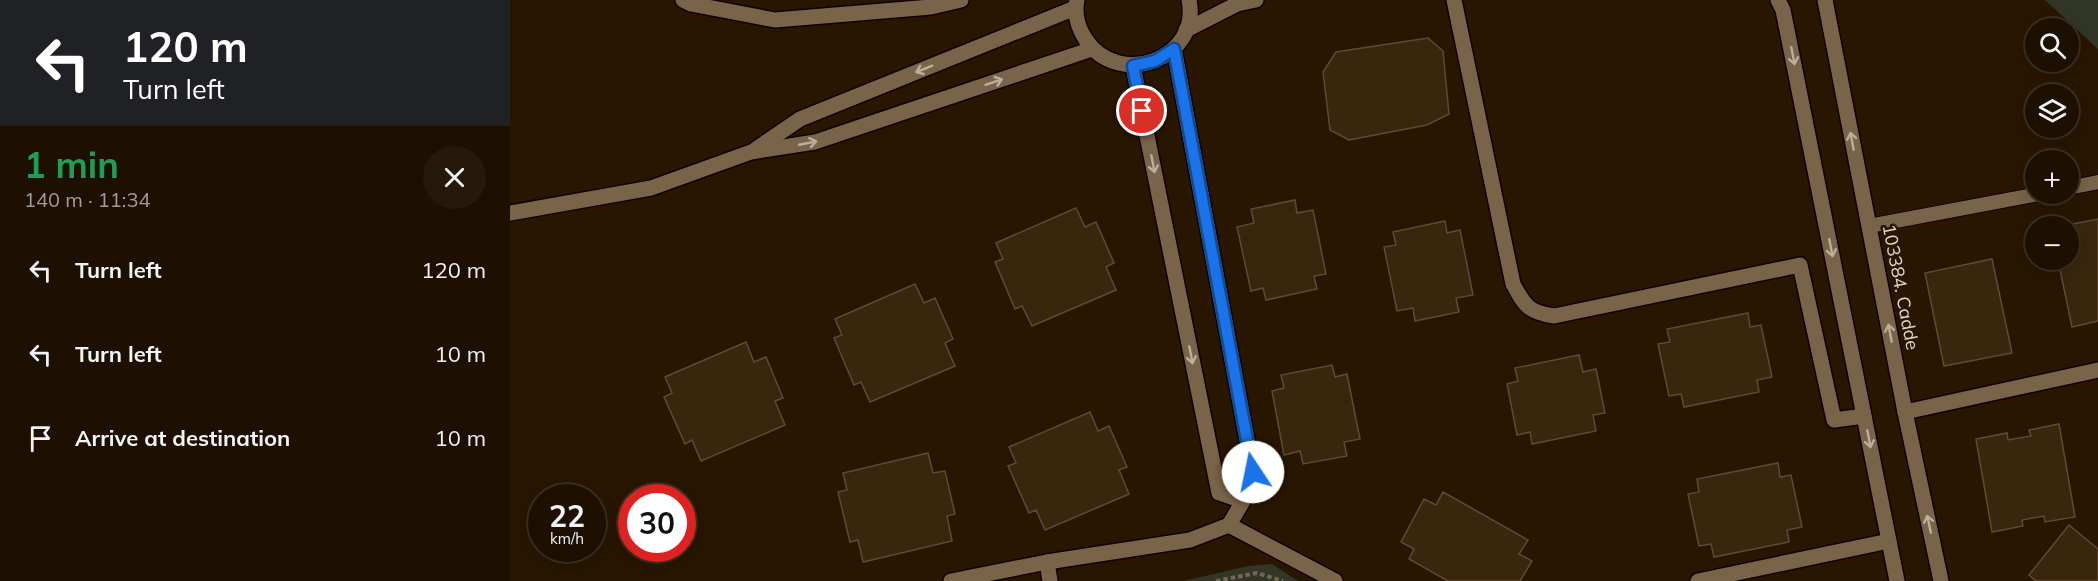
<!DOCTYPE html>
<meta charset="utf-8">
<style>
:root{--surface:#1e1000;--page:#26190a;--text:#f1f3f6;--muted:#a19d99;--line:#3c3022}
body{margin:0;font-family:Mulish,sans-serif;background:var(--page);color:var(--text);height:100vh;display:flex;flex-direction:column;font-size:22px;white-space:nowrap}
*{box-sizing:border-box;margin:0}
p{font-size:20px;color:var(--muted)}
.icon{flex:none;width:33px;height:33px;fill:none;stroke:currentColor;stroke-width:2;stroke-linecap:round;stroke-linejoin:round}
.map{position:relative;flex:1;overflow:hidden}
.drawer{display:flex;flex-direction:column;background:var(--surface);width:510px}
.drawer>*{flex:none}
.guide{background:#202124;color:#fff;overflow:hidden}
.fabs{position:absolute;left:1515px;top:18px;display:grid;gap:12px}
.fabs a{display:grid;place-items:center;width:54px;height:54px;border-radius:50%;background:var(--surface);box-shadow:0 3px 15px #0003,0 0 0 2px var(--line);font-size:30px}
.speed{position:absolute;left:18px;top:484px;display:flex;gap:12px;font-size:30px;font-weight:700;text-align:center}
.speed>*{display:grid;place-content:center;width:78px;height:78px;border-radius:50%;background:var(--surface);box-shadow:0 3px 15px #0003,0 0 0 2px var(--line);line-height:1}
.speed small{font-size:15px;font-weight:400}
.speed .limit{border:9px solid #d22;background:#fff;color:#111}
.pin{position:absolute;display:grid;place-items:center;width:51px;height:51px;color:#fff;margin:-26px;border:3px solid #fff;border-radius:50%;box-shadow:0 2px 6px #0007}
.me{position:absolute;width:66px;margin:-33px;rotate:349deg;stroke-linejoin:round;filter:drop-shadow(0 0 4px #0008)}
.turn{display:flex;align-items:center;gap:21px;height:126px;padding:0 24px;font-size:27px}
.turn .icon{width:78px;height:78px;stroke-width:2.5}
.turn b{display:block;font-size:42px;line-height:51px}
.round{display:grid;place-items:center;flex:none;width:63px;height:63px;border-radius:32px;background:var(--page)}
.head{display:flex;align-items:center;justify-content:space-between;height:102px;padding:0 24px}
h1{font-size:36px;font-weight:700;line-height:45px;color:#1e9e55}
ul{padding:0;list-style:none}
li{display:flex;align-items:center;gap:18px;height:84px;padding:0 24px}
li div{flex:1}
li b{display:block;font-size:22px}
li em{font-style:normal}
main{display:flex;flex:1;min-height:0}
.map>svg:first-child{display:block}
</style>
<main>
<section class="drawer">
<div class="guide">
<div class="turn"><svg class="icon" aria-label="left" viewBox="0 0 24 24"><path d="M17 20v-9H6M10 6l-5 5 5 5"/></svg><div><b>120 m</b>Turn left</div></div>
</div>
<div class="head"><div><h1>1 min</h1><p>140 m · 11:34</p></div><a class="round"><svg class="icon" aria-label="close" viewBox="0 0 24 24"><path d="M6 6l12 12M18 6L6 18"/></svg></a></div>
<ul>
<li><svg class="icon" aria-label="left" viewBox="0 0 24 24"><path d="M17 20v-9H6M10 6l-5 5 5 5"/></svg><div><b>Turn left</b></div><em>120 m</em></li>
<li><svg class="icon" aria-label="left" viewBox="0 0 24 24"><path d="M17 20v-9H6M10 6l-5 5 5 5"/></svg><div><b>Turn left</b></div><em>10 m</em></li>
<li><svg class="icon" aria-label="arrive" viewBox="0 0 24 24"><path d="M6 21V4h12l-3 4 3 4H6"/></svg><div><b>Arrive at destination</b></div><em>10 m</em></li>
</ul>
</section>
<div class="map">
<svg width="1588" height="581" viewBox="0 0 1588 581">
<rect width="100%" height="100%" fill="#281600"/>
<g fill="#323626">
<polygon points="1535,0 1588,0 1588,49"/>
<polygon points="762,564 788,581 674,581 738,566"/>
</g>
<g fill="#39260d" stroke="#604a32" stroke-width="1.5">
<polygon points="918,38 933,51 939,114 917,125 839,140 820,130 813,72 826,52"/>
<polygon points="785,200 787,213 803,210 816,274 804,276 807,289 756,300 753,288 741,291 727,227 744,223 741,209"/>
<polygon points="566,208 575,227 586,222 604,263 596,267 606,290 522,326 512,306 505,309 485,262 493,259 486,243"/>
<polygon points="1588,219 1588,321 1562,327 1548,260 1558,260 1558,226 1553,226"/>
<polygon points="935,221 937,233 950,230 963,295 946,298 949,312 905,321 903,308 887,311 874,247 886,245 883,232"/>
<polygon points="1482,259 1502,353 1434,366 1415,273"/>
<polygon points="405,284 414,303 425,298 443,339 435,343 445,366 360,402 351,382 344,385 324,338 332,335 325,319"/>
<polygon points="1238,313 1240,327 1251,325 1262,377 1247,380 1249,392 1174,407 1171,394 1159,396 1148,344 1160,342 1157,329"/>
<polygon points="236,342 244,362 256,357 273,398 265,401 275,425 191,461 182,440 175,444 154,397 162,393 155,377"/>
<polygon points="1069,355 1073,372 1086,369 1095,413 1083,415 1086,431 1022,444 1020,432 1007,435 997,384 1008,381 1005,368"/>
<polygon points="822,365 825,377 837,374 850,439 834,442 837,456 793,464 790,451 774,455 762,391 774,388 771,375"/>
<polygon points="580,412 588,431 599,426 617,467 609,470 619,494 535,530 526,510 519,513 498,466 506,463 499,447"/>
<polygon points="1549,424 1565,517 1535,522 1534,516 1512,520 1513,526 1482,532 1466,439 1497,433 1498,440 1521,436 1519,430"/>
<polygon points="418,453 423,473 435,471 445,514 437,516 442,541 353,562 348,540 340,542 328,492 337,490 333,473"/>
<polygon points="1268,463 1270,477 1281,475 1292,527 1277,530 1279,542 1204,557 1201,544 1189,546 1178,494 1189,492 1187,479"/>
<polygon points="933,492 1018,540 1009,554 1022,561 1010,581 938,581 899,559 904,549 891,542 914,499 926,505"/>
<polygon points="1559,525 1588,549 1588,581 1526,581 1519,575"/>
</g>
<g fill="none" stroke-linecap="round" stroke-linejoin="round">
<g stroke="#100200" stroke-width="16">
<g id="service">
<polyline points="1558,188 1588,182"/>
<polyline points="1359,226 1529,194"/>
</g>
</g>
<g stroke="#100200" stroke-width="18">
<g id="minor">
<polyline points="173,0 181,4 265,20 421,7 451,0"/>
<path d="M 944,0 L 1003,284 C 1015,306 1018,312 1044,316 L 1290,265 L 1324,420 L 1354,416"/>
<polyline points="623,66 709,493 733,501"/>
<polyline points="1395,412 1588,370"/>
<polyline points="719,525 825,581"/>
<polyline points="537,562 540,581"/>
<polyline points="441,581 537,562 680,540 719,525 733,501 743,472 664,49"/>
<polyline points="1188,581 1379,541"/>
</g>
</g>
<g stroke="#100200" stroke-width="18">
<g id="tertiary">
<path d="M 567,0 C 564,14 568,28 576,40 C 609,89 691,59 679,0"/>
<polyline points="1268,0 1273,10 1387,581"/>
<polyline points="1315,0 1395,412 1431,581"/>
<polyline points="676,30 727,4 746,0"/>
<polyline points="246,149 290,119 565,8"/>
<polyline points="0,213 141,188 241,152 305,142 582,49"/>
</g>
</g>
<polyline stroke="#766653" stroke-width="4" stroke-dasharray="4.5 3" stroke-linecap="butt" points="706,581 747,573 773,581"/>
<use href="#service" stroke="#796349" stroke-width="14"/>
<use href="#minor" stroke="#796349" stroke-width="15"/>
<use href="#tertiary" stroke="#796349" stroke-width="15"/>
</g>
<defs><path id="oneway-shaft" d="M-6 0H5M1.5-3L5.5 0L1.5 3" fill="none" stroke-width="1.6" stroke-linecap="round" stroke-linejoin="round" transform="scale(1.5)"/></defs>
<g stroke="#beae9c">
<use href="#oneway-shaft" transform="translate(1283 56) rotate(79)"/>
<use href="#oneway-shaft" transform="translate(414 69) rotate(158)"/>
<use href="#oneway-shaft" transform="translate(484 82) rotate(-19)"/>
<use href="#oneway-shaft" transform="translate(1342 141) rotate(-101)"/>
<use href="#oneway-shaft" transform="translate(298 143) rotate(-11)"/>
<use href="#oneway-shaft" transform="translate(643 164) rotate(79)"/>
<use href="#oneway-shaft" transform="translate(1321 248) rotate(79)"/>
<use href="#oneway-shaft" transform="translate(1380 333) rotate(-101)"/>
<use href="#oneway-shaft" transform="translate(681 355) rotate(79)"/>
<use href="#oneway-shaft" transform="translate(1359 439) rotate(79)"/>
<use href="#oneway-shaft" transform="translate(1419 524) rotate(-102)"/>
</g>
<g fill="none" stroke-linecap="round" stroke-linejoin="round">
<g stroke="#114b97" stroke-width="15">
<polyline id="route" points="632,111 623,66 645,61 664,49 743,472"/>
</g>
<use href="#route" stroke="#1a73e8" stroke-width="10"/>
</g>
<g text-anchor="middle" dominant-baseline="central" stroke-width="5" stroke-linejoin="round" paint-order="stroke">
<g font-size="18" fill="#e3d6c8" stroke="#281600">
<text transform="translate(1391 287) rotate(79)">103384. Cadde</text>
</g>
</g>
</svg>
<div class="fabs">
<a><svg class="icon" aria-label="search" viewBox="0 0 24 24"><circle cx="10" cy="10" r="6"/><path d="M15 15l6 6"/></svg></a>
<a><svg class="icon" aria-label="layers" viewBox="0 0 24 24"><path d="M12 4l9 5-9 5-9-5zM3 14l9 5 9-5"/></svg></a>
<a>+</a>
<a>−</a>
</div>
<div class="speed"><div>22<small>km/h</small></div><div class="limit">30</div></div>
<div class="pin" style="left:632px;top:111px;background:#d93025"><svg class="icon" aria-label="arrive" viewBox="0 0 24 24"><path d="M6 21V4h12l-3 4 3 4H6"/></svg></div>
<svg class="me" style="left:743px;top:472px" viewBox="-20 -20 40 40"><circle r="19" fill="#fff"/><path d="M0-13L10 11 0 6-10 11z" fill="#1a73e8"/></svg>
</div>
</main>
